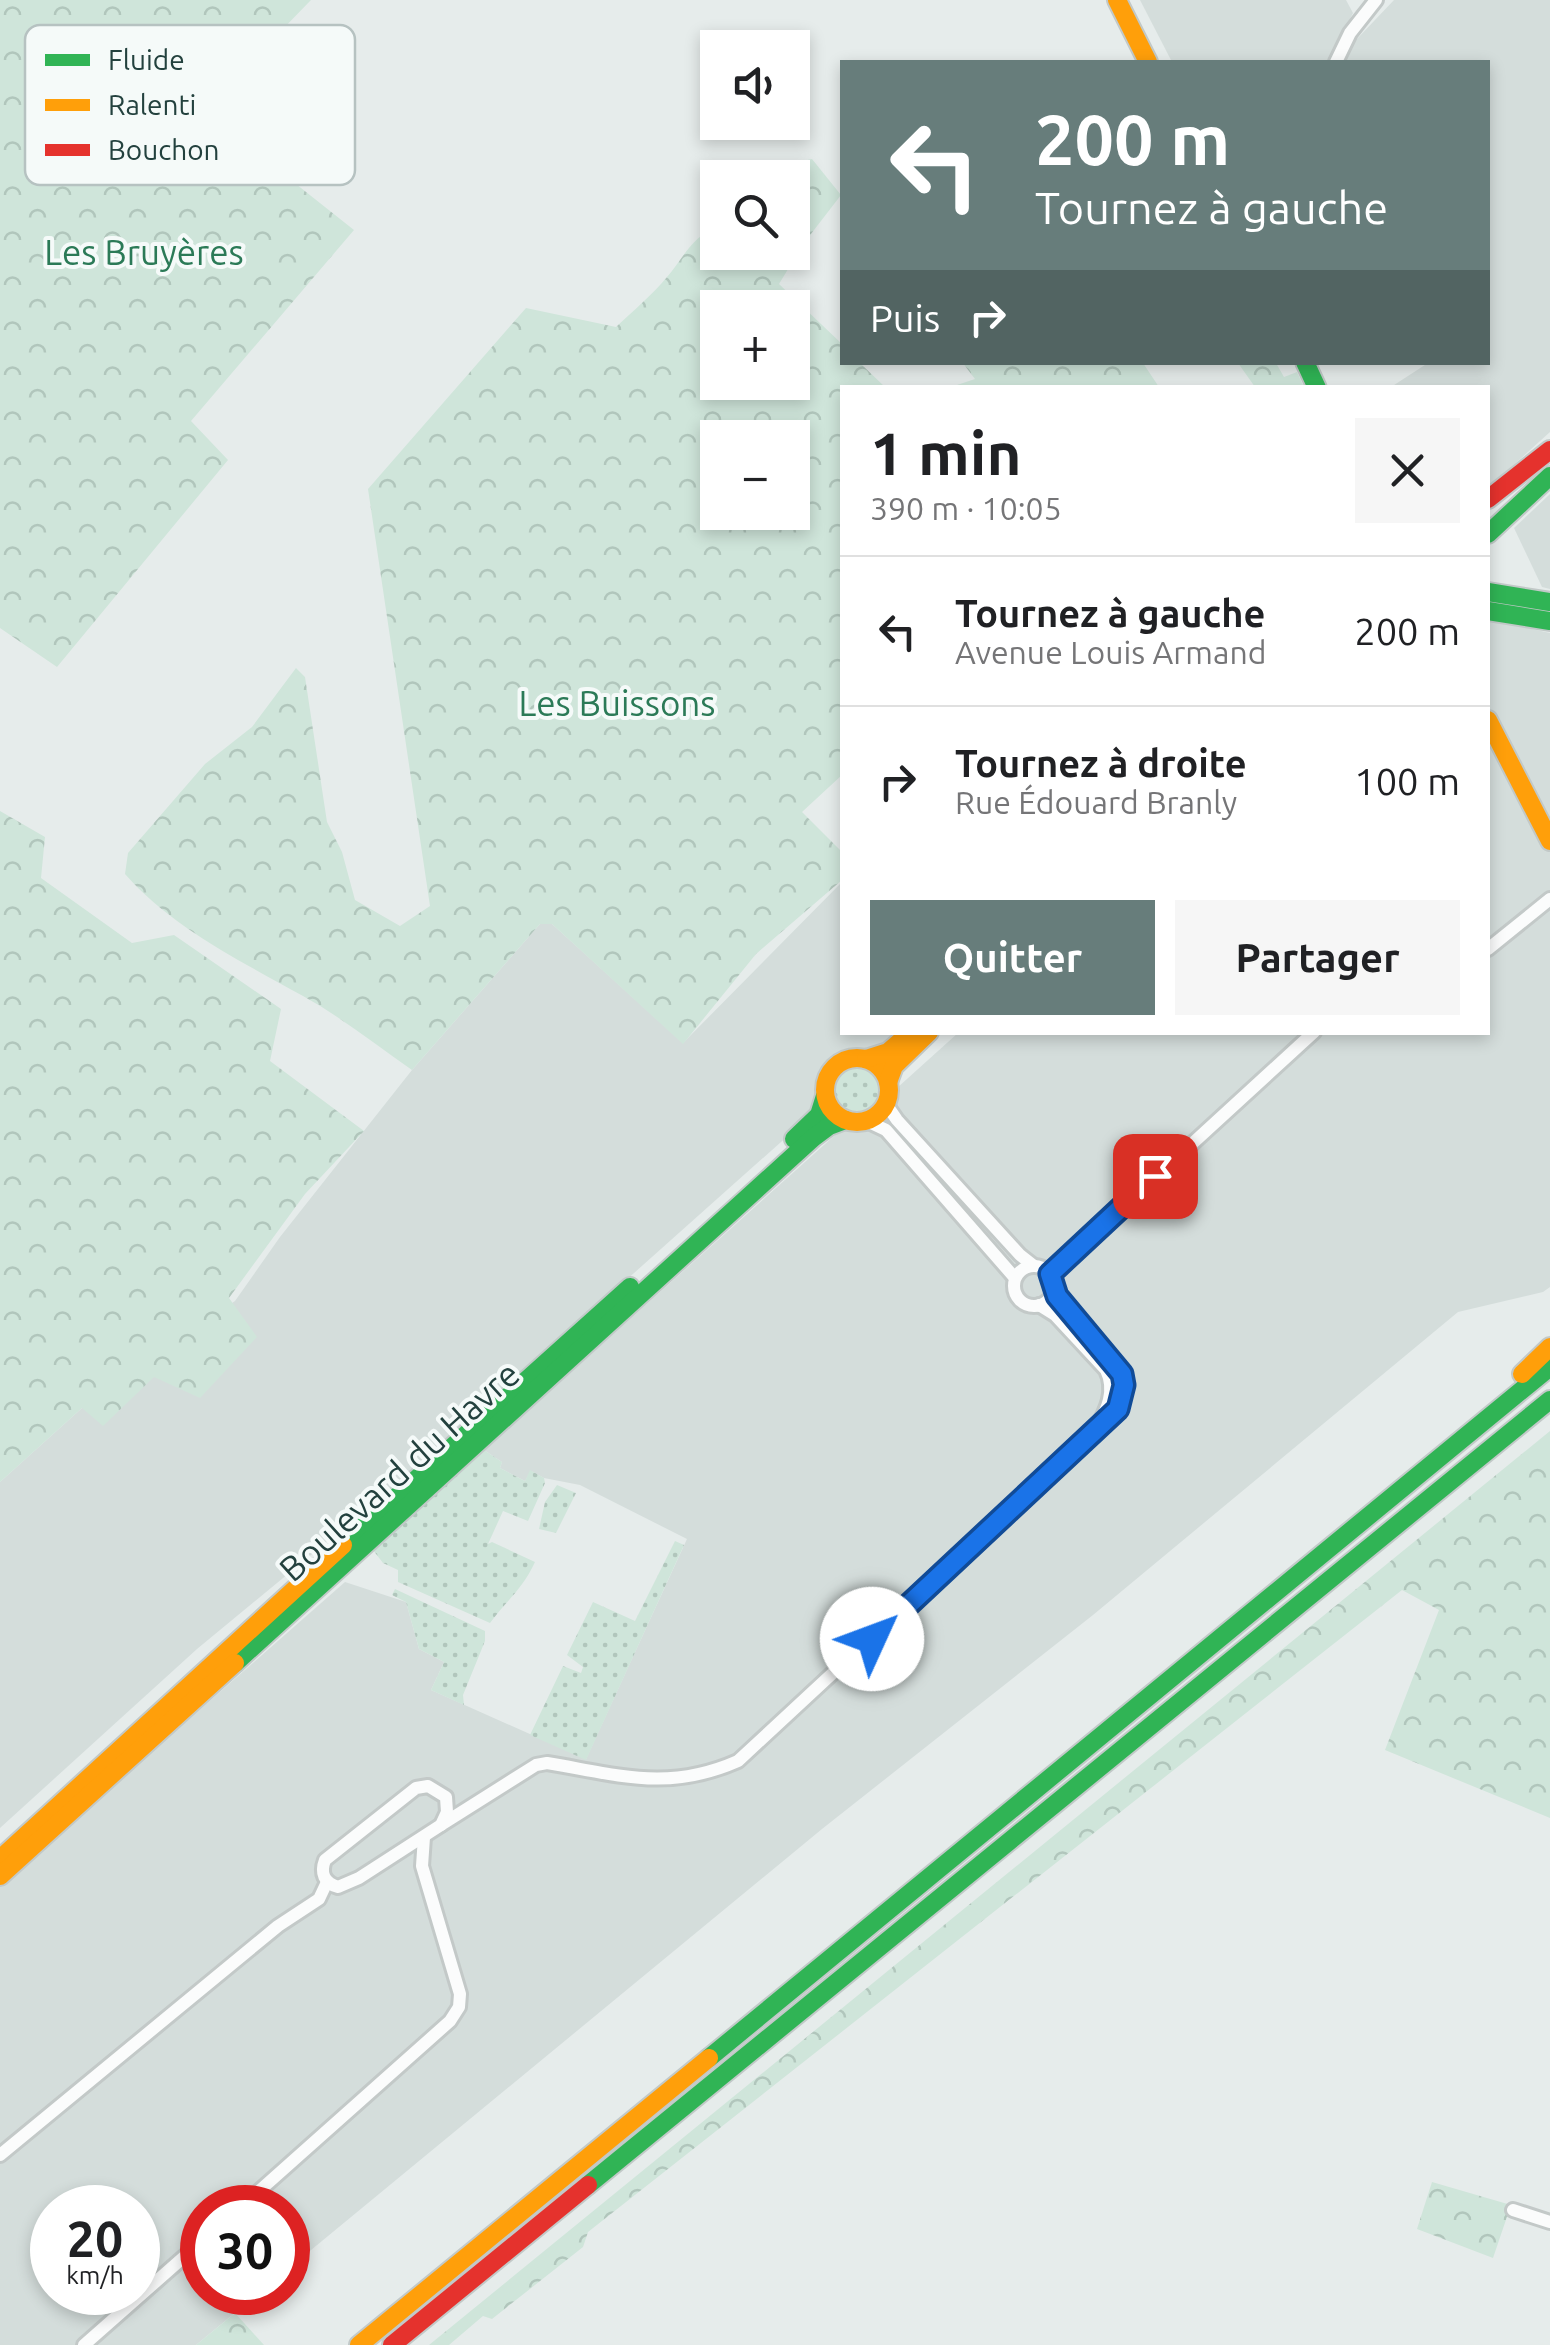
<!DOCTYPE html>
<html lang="fr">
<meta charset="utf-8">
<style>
:root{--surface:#fff;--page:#f6f6f6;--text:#202124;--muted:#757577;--line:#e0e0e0;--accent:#677d7b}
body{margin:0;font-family:Ubuntu,sans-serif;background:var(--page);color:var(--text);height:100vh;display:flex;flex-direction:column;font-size:38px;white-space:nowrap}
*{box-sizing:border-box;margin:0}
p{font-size:32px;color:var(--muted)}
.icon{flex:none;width:55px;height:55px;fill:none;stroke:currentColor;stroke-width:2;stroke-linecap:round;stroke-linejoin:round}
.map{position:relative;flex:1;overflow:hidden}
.sheet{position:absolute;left:840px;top:385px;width:650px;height:650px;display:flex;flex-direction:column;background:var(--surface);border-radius:0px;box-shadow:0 5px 15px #0003}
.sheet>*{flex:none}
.hud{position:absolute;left:840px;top:60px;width:650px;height:305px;border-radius:0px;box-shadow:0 5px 15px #0003;background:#677d7b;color:#fff;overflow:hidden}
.tools{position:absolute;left:700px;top:30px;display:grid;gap:20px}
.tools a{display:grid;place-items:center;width:110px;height:110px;border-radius:0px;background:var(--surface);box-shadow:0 5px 15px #0003;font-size:50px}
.speed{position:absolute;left:30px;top:2185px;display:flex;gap:20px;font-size:50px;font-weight:700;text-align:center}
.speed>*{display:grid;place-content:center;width:130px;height:130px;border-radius:50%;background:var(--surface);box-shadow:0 5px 15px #0003;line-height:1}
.speed small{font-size:25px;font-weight:400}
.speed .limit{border:15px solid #d22;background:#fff;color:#111}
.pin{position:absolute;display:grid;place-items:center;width:85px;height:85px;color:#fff;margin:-42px;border-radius:20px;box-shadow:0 5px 15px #0006}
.me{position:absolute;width:110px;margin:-55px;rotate:47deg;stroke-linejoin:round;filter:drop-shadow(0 0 8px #0008)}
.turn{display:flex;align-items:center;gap:35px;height:210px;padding:0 30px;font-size:45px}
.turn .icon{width:130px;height:130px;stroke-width:2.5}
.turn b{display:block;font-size:70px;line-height:85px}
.then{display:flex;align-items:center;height:95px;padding:0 30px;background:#0003;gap:20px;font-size:38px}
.round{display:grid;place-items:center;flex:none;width:105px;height:105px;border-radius:0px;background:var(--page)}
.headline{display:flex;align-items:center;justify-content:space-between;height:170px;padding:0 30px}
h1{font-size:60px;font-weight:700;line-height:75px}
.primary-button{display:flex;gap:20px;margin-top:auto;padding:20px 30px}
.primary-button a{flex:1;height:115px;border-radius:0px;background:var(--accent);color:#fff;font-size:40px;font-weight:700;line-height:115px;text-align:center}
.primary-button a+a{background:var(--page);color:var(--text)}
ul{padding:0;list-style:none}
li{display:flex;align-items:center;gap:30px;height:150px;padding:0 30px;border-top:2px solid var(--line)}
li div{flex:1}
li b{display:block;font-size:38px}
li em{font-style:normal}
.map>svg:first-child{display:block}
</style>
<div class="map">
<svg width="1550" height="2345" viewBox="0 0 1550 2345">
<defs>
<pattern id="green-dots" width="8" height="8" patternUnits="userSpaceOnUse" patternTransform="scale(2.5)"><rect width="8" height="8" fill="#cfe5da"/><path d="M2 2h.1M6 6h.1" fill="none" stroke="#b1c6bc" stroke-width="1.8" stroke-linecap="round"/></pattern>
<pattern id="forest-crowns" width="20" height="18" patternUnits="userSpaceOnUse" patternTransform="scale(2.5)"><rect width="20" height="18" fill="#cfe5da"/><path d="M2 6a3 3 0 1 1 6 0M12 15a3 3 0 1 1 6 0" fill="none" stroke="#b1c6bc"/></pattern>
</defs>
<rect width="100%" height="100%" fill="#e6eceb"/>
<g fill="#d4dddb" fill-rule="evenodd">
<polygon points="1140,0 1346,0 1353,13 1328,62 1172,62"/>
<polygon points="1394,0 1550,0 1550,432 1488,488 1488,388 1391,387 1428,363 1488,362 1488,62 1345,62 1355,41"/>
<polygon points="1550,494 1550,589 1542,587 1514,528"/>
<path d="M 1488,619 L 1550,633 L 1550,1287 L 1543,1292 L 1458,1312 L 1093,1615 L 822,1829 L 288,2269 L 288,2208 L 202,2208 L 202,2292 L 259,2293 L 196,2345 L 0,2345 L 0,1885 L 345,1582 L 406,1602 L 419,1649 L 444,1662 L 431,1690 L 586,1759 L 687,1539 L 580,1485 L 544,1478 L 531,1471 L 525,1481 L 500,1468 L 502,1462 L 484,1450 L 844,1127 L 866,1127 L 881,1120 L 894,1102 L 897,1088 L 958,1033 L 1488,1032 ZM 52,2208 L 138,2208 L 138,2292 L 52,2292 Z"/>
<polygon points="842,882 842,1032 893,1033 874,1051 839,1053 820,1071 818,1100 809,1117 403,1479 197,1649 0,1828 0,1482 82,1408 235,1301 280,1237 412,1070 540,924 552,924 683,1043"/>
</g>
<g fill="url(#green-dots)">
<circle cx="857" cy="1090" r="25"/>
<path d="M 484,1450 L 502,1462 L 500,1468 L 525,1481 L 530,1470 L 544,1478 L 545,1483 L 528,1521 L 503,1511 L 488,1544 L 492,1542 L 535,1562 C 522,1590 506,1601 490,1623 L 398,1582 L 398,1570 L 383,1563 L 373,1550 Z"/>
<polygon points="557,1485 576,1493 556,1533 539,1529 545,1502"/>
<polygon points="675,1541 684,1545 586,1760 530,1735 563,1666 581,1673 583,1667 567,1655 593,1602 635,1621"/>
<polygon points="395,1589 485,1631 485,1641 463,1695 464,1705 431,1690 444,1662 419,1649 406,1602 392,1595"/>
</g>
<g fill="url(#forest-crowns)" fill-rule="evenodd">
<polygon points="0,0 311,0 248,65 214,54 180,92 354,230 191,421 228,460 57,667 0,628"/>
<path d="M 812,159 L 841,195 L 804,243 L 779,284 L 842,344 L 842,362 L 860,363 L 885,387 L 842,388 L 842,775 L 802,812 L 842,852 L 842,880 L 756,954 L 683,1044 L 552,924 L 540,924 L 412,1070 C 376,1045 341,1017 303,996 C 242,962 171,927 125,874 L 128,853 L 205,764 L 252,727 L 296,668 L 305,677 L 327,822 L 342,852 L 355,900 L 400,926 L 430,906 L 368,489 L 526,308 L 616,327 C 633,311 652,295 667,277 C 682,260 694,233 717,228 L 718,252 L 792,252 L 792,178 L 757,177 L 777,166 ZM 718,308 L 792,308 L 792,382 L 718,382 ZM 718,438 L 792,438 L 792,512 L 718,512 Z"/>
<polygon points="962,362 1143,363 1159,387 951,387 975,379"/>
<polygon points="1238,363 1276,363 1284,377 1297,372 1304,387 1255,387"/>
<polygon points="0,811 45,837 41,878 132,943 174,935 281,1009 270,1061 364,1131 305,1194 229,1298 257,1337 200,1398 154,1377 103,1426 82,1408 0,1482"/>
<polygon points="1550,1431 1550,1818 1385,1750 1439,1610 1402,1590 588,2232 583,2247 492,2319 483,2316 449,2345 429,2345"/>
<polygon points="1432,2182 1511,2205 1493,2258 1417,2229"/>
<polygon points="235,2313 264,2345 196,2345"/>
</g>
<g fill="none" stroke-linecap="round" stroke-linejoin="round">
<g stroke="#c3c9c8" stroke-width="18">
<g id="street">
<polyline points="1336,62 1350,33 1376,0"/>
<polyline points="1488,949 1550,899"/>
<polyline points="886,1104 897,1120 1020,1255 1034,1266"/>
<polyline points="867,1121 886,1130 1015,1278"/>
<circle cx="1034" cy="1286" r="20"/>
<polyline points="1050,1274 1314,1032"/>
<path d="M 1039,1305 L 1055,1315 L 1106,1370 C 1116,1391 1107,1410 1096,1429 C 1116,1415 1127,1400 1122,1374 L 1054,1290"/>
<path d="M 428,1786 L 446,1797 L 447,1812 L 441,1825 L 359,1878 L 338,1887 C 324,1883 320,1873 325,1860 L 416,1788 Z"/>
<path d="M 441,1825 L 536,1765 L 547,1763 C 619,1775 668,1792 738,1761 L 1096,1429"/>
<polyline points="0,2155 278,1926 319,1899 327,1882"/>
<polyline points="240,2208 450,2021 459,2007 460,1994 422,1866 424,1837"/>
<polyline points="1513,2210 1550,2222"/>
<polyline points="84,2345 202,2241"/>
</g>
</g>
<g stroke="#c2c9c8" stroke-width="22">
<g id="fast">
<polyline points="1305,362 1317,388"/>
<polyline points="1488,534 1550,476"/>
<polyline points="1488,592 1550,602"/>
<polyline points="1488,611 1550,621"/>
<polyline points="794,1139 819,1115 825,1096"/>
<polyline points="343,1545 630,1287"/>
<polyline points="235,1663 813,1138 829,1126 845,1120"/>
<polyline points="709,2058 1550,1367"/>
<polyline points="588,2185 1550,1400"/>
</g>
</g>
<g stroke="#c2c9c8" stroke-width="22">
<g id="slow">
<polyline points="1117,0 1148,62"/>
<polyline points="1488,720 1550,841"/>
<circle cx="857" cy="1090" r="32"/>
<polyline points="866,1059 888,1052 911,1032"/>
<polyline points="888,1082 894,1066 929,1032"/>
<polyline points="1522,1374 1550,1347"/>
<polyline points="0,1859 343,1545"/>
<polyline points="0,1876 235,1663"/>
<polyline points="359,2345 709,2058"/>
</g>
</g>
<g stroke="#c2c9c8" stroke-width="22">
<g id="jam">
<polyline points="1488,499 1550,450"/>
<polyline points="392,2345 588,2185"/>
</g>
</g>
<use href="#street" stroke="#fbfcfc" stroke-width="12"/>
<use href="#fast" stroke="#30b455" stroke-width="18"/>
<use href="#slow" stroke="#ff9f0a" stroke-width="18"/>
<use href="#jam" stroke="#e5322d" stroke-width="18"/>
</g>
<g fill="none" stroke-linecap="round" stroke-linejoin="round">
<g stroke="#114b97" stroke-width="25">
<polyline id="route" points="872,1639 1118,1409 1124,1385 1122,1374 1057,1296 1050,1274 1155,1176"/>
</g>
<use href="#route" stroke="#1a73e8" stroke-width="18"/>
</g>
<g text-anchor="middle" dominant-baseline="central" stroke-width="8" stroke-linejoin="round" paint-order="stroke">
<g font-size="35" fill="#2b7a57" stroke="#f5faf9">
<text x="144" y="252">Les Bruyères</text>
<text x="617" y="703">Les Buissons</text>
</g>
<g font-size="35" fill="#23413e" stroke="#f5faf9">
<text transform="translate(399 1471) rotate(-42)">Boulevard du Havre</text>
</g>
</g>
<rect x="25" y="25" width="330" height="160" rx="15" fill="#f5faf9" stroke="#b6c2c1" stroke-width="2.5"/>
<rect x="45" y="54" width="45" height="12" fill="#30b455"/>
<rect x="45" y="99" width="45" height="12" fill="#ff9f0a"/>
<rect x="45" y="144" width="45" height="12" fill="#e5322d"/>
<g font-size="28" fill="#23413e">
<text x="108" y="70">Fluide</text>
<text x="108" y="115">Ralenti</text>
<text x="108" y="160">Bouchon</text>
</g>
</svg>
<div class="tools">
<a><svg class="icon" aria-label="sound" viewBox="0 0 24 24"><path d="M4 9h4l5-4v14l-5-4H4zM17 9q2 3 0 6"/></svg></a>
<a><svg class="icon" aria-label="search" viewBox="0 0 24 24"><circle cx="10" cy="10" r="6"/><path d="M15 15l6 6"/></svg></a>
<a>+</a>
<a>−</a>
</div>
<div class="speed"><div>20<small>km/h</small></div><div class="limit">30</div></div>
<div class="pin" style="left:1155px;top:1176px;background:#d93025"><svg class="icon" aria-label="arrive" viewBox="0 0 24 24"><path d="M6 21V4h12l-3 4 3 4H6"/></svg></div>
<svg class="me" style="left:872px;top:1639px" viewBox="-20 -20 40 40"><circle r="19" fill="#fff"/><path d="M0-13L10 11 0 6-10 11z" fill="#1a73e8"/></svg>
<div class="hud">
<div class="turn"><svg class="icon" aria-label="left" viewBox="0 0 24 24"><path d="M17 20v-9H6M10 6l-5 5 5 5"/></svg><div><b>200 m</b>Tournez à gauche</div></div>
<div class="then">Puis<svg class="icon" aria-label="right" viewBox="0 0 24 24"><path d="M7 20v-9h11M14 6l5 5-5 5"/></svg></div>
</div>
<section class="sheet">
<div class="headline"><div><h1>1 min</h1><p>390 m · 10:05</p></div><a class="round"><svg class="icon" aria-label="close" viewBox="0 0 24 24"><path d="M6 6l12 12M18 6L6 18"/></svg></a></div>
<ul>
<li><svg class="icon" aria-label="left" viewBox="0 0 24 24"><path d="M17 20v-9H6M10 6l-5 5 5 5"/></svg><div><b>Tournez à gauche</b><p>Avenue Louis Armand</p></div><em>200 m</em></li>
<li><svg class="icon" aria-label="right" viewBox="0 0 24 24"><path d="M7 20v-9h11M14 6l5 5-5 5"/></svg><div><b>Tournez à droite</b><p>Rue Édouard Branly</p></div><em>100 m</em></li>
</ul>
<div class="primary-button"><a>Quitter</a><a>Partager</a></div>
</section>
</div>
